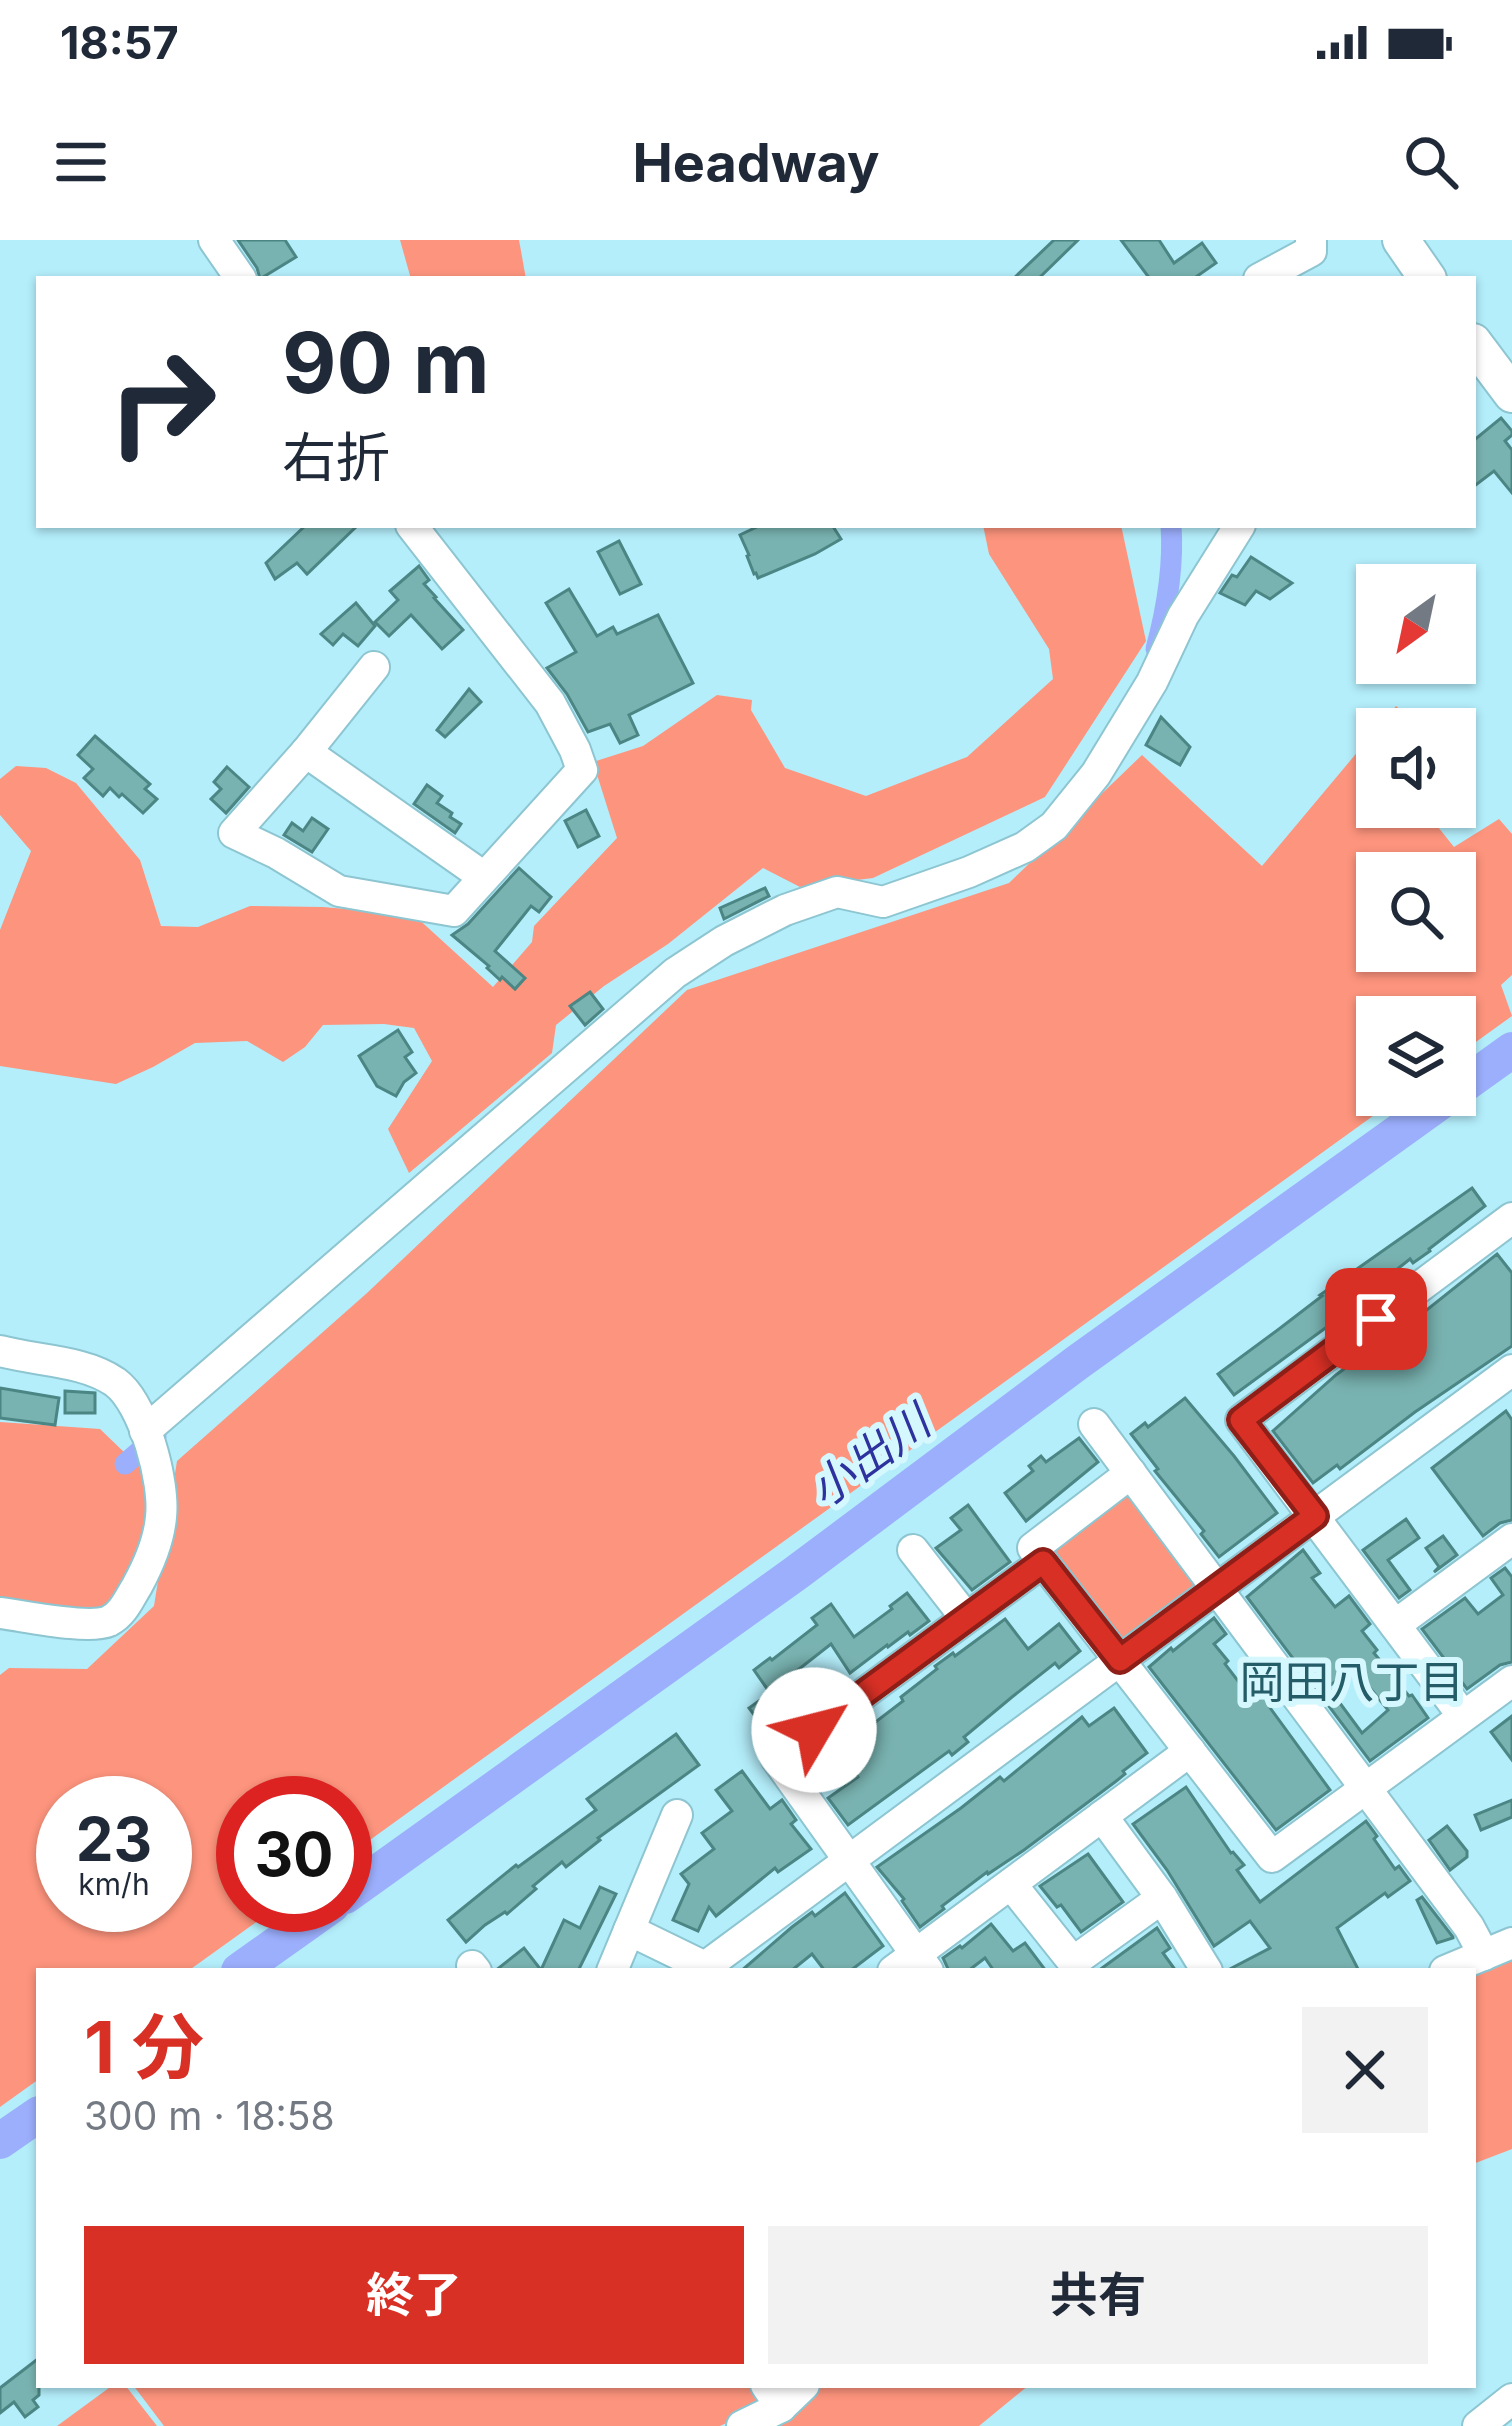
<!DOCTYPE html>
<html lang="ja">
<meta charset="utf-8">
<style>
:root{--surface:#fff;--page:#f2f2f3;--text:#1f2937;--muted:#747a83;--accent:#d93025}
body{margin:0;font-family:Inter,"Noto Sans JP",sans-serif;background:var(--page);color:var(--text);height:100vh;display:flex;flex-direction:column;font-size:45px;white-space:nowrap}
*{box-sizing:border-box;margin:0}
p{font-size:39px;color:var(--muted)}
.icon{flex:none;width:66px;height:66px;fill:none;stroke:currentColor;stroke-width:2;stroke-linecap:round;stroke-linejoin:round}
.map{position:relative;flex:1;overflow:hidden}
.details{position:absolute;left:36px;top:1728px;width:1440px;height:420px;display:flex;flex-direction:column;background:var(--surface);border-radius:0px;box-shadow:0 3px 9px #0004}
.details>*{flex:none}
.hud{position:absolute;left:36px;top:36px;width:1440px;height:252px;border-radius:0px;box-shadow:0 3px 9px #0004;background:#fff;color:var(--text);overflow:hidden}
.needle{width:78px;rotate:213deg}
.buttons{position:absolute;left:1356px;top:324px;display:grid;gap:24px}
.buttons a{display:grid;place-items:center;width:120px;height:120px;border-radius:0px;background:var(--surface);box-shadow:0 3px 9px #0004;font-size:60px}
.speed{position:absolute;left:36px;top:1536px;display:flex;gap:24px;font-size:60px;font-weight:700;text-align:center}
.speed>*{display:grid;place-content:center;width:156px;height:156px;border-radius:50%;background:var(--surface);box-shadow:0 3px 9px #0004;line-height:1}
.speed small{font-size:30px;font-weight:400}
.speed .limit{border:18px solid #d22;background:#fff;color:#111}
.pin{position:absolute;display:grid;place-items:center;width:102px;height:102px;color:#fff;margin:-51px;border-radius:24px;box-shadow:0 6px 18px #0006}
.me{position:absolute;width:132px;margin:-66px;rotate:53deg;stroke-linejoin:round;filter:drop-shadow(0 0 9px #0008)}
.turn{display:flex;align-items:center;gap:42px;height:252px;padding:0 48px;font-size:54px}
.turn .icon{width:156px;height:156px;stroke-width:2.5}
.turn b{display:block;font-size:84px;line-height:102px}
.round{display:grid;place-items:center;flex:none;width:126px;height:126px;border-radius:0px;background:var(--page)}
.overview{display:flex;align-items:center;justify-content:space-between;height:204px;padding:0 48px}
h1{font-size:72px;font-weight:700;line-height:90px;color:var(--accent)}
.cta{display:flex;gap:24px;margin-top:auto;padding:24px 48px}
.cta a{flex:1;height:138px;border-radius:0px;background:var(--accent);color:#fff;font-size:48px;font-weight:700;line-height:138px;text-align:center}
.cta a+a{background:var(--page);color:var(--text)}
.status{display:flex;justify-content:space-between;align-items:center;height:84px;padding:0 60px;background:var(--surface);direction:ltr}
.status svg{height:33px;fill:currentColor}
header{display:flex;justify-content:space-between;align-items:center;height:156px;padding:0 48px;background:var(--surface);font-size:54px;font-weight:700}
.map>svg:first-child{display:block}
</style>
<div class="status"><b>18:57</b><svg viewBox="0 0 49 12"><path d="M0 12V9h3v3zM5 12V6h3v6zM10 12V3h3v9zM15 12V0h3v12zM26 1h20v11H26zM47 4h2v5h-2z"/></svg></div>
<header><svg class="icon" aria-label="menu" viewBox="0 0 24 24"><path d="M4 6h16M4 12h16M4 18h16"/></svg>Headway<svg class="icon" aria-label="search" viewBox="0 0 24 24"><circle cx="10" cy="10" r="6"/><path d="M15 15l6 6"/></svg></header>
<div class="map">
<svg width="1512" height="2186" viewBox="0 0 1512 2186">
<rect width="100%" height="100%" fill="#b4eefb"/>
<g fill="#fd947d" fill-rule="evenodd">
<polygon points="400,0 519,0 526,39 411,39"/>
<polygon points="983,285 1121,285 1146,401 1045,557 873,638 800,647 763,628 668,704 604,746 556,785 552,813 409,933 388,889 432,821 414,788 384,784 323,785 305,807 283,822 247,801 195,803 153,827 116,844 0,826 0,690 31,611 0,575 0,539 16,526 46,528 76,543 140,620 161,686 198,687 250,666 323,667 414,675 493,747 532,702 534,686 617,598 593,522 643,506 717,455 752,460 751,470 785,528 866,556 967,517 1053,439 1049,409 989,314"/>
<path d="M 1396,466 L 1424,489 L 1377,489 L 1377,567 L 1422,567 L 1454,607 L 1499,579 L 1512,594 L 1512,735 L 1501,745 L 1512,776 L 1455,817 L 1455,777 L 1377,777 L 1377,855 L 1402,855 L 345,1618 L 345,1563 L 243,1563 L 243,1665 L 280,1665 L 188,1731 L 39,1731 L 39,1839 L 0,1867 L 0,1435 L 9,1428 L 87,1429 L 154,1366 L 177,1221 L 367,1053 L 687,750 L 1009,643 L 1142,515 L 1262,626 ZM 1377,633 L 1455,633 L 1455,711 L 1377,711 ZM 63,1563 L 165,1563 L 165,1665 L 63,1665 Z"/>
<polygon points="0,1182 100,1189 154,1241 147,1297 118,1362 87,1394 0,1389"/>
<polygon points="1127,1247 1203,1345 1124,1401 1048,1307"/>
<polygon points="1512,1712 1512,1909 1473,1924 1473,1731"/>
<polygon points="113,2145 125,2145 157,2186 57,2186"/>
<polygon points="133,2145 755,2145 768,2164 720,2186 164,2186"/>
<polygon points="821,2145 1029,2145 979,2186 760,2186 786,2173"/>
</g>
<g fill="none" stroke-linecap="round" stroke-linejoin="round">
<g stroke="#9caffd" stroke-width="21">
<path d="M 1156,409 C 1167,368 1174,328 1171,285"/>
<polyline points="125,1224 156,1197"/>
</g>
<g stroke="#9caffd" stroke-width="36">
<polyline points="1455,851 1512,810"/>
<polyline points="345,1656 796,1333 1078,1122 1450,855"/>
<polyline points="239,1731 332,1665"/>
<polyline points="0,1901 39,1874"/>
</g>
</g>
<g fill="#79b3b1" stroke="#4c8684" stroke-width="3" fill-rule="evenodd">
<polygon points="238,0 285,0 296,17 260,39 257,28"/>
<polygon points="1054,0 1078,0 1038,39 1013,39"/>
<polygon points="1121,0 1159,0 1174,23 1202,3 1216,23 1193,39 1150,39"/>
<polygon points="1501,178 1512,191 1512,195 1505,201 1512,210 1512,253 1494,231 1473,247 1473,201"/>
<polygon points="306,285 358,285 307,334 297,323 275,339 266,323"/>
<polygon points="761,285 832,285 841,299 815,314 758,338 756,333 754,334 747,316 749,315 740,295"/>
<polygon points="619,301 641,344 620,354 598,312"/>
<polygon points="1251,317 1292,343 1270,359 1256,351 1245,365 1220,353 1232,335 1237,337"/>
<polygon points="419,326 429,340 424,344 436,357 434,358 463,390 442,409 411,375 389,396 375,382 398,360 390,351"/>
<polygon points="569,349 597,396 613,387 617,394 658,375 693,443 629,475 638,495 620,503 610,484 588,492 567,454 547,428 576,412 546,363"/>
<polygon points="356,363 375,386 358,406 343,394 333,405 321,394"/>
<polygon points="469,449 481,462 445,497 437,490"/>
<polygon points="1161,477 1190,507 1180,525 1146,505"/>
<polygon points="95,496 150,544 145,549 157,559 143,573 122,554 119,557 110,548 103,556 84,538 93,529 78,515"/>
<polygon points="227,527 249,547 226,573 211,559 221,549 214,542"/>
<polygon points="427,545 442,556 437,563 452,573 450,577 461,584 455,593 414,564"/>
<polygon points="586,570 599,596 578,607 565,581"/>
<polygon points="312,578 328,589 312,612 284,595 292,583 303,591"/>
<polygon points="519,628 551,657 539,672 531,666 495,711 525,738 515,749 502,737 500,740 487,728 489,726 452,695 468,684"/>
<polygon points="765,648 769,656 724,679 720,668"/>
<polygon points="590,752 603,769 585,785 570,766"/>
<polygon points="398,790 412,812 405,817 416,833 404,842 396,856 377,846 359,816"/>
<polygon points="1472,948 1485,966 1429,1009 1430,1011 1413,1023 1410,1019 1381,1042 1384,1045 1234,1155 1218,1134 1279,1089 1322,1056 1320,1055"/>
<polygon points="1497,1014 1512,1033 1512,1106 1415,1172 1340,1229 1337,1225 1313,1243 1273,1191 1336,1135 1352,1123 1355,1128 1406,1091 1404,1088"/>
<polygon points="0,1148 59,1158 55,1185 0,1178"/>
<polygon points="65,1151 95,1153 95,1173 65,1173"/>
<polygon points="1185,1158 1234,1216 1277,1273 1219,1317 1201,1294 1204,1291 1155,1231 1158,1229 1131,1194 1145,1183 1148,1187"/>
<polygon points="1506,1171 1512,1180 1512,1280 1500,1283 1483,1296 1432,1228"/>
<polygon points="1079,1198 1098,1222 1026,1281 1005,1253 1033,1231 1029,1226 1041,1216 1046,1222"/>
<polygon points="968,1265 1010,1322 972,1350 936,1308 961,1290 951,1278"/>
<polygon points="1406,1279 1419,1298 1388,1320 1410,1350 1399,1358 1363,1310"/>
<polygon points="1443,1296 1457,1315 1434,1332 1439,1327 1426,1308"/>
<path d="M 1303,1310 L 1320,1333 L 1312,1338 L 1335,1367 L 1349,1356 L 1370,1384 L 1362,1391 L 1377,1410 L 1374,1413 L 1409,1456 L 1412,1455 L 1428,1478 L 1370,1521 L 1247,1357 ZM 1353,1427 L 1388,1470 L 1362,1493 L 1328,1447 Z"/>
<polygon points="1505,1328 1512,1337 1512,1422 1500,1425 1467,1449 1422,1389 1465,1358 1478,1374 1503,1355 1491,1338"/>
<polygon points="907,1353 929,1381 910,1395 908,1392 888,1407 887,1405 850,1433 831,1404 785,1440 804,1465 767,1492 749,1468 770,1453 754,1430 770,1418 772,1420 817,1385 812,1378 831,1364 854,1397 892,1369 890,1366"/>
<polygon points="1214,1378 1226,1394 1214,1404 1228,1421 1225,1424 1251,1458 1265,1446 1275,1459 1268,1465 1330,1550 1276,1590 1149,1427 1171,1408 1173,1411"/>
<polygon points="1005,1379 1028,1409 1059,1384 1080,1411 1059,1428 1055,1423 1012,1457 964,1497 968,1502 952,1515 949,1511 848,1585 828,1558 858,1537 836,1503 856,1489 860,1494 903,1461 901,1457 937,1429 935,1426 953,1413 955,1416"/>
<polygon points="1114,1468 1147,1513 1123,1531 1125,1534 1115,1542 1024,1610 988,1634 987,1632 942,1666 944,1669 920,1687 902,1661 904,1659 877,1627 961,1568 1000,1537 1004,1541 1082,1477 1089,1486"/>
<polygon points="1512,1476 1512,1520 1491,1492"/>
<polygon points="676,1494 699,1525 598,1598 600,1600 566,1627 562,1622 533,1646 536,1649 507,1674 505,1672 485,1685 466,1702 448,1680 516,1625 518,1627 596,1570 587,1559"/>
<polygon points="742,1531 770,1569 782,1560 796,1580 791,1584 811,1609 778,1632 775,1628 716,1676 709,1667 698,1691 673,1680 689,1644 681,1634 714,1609 702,1593 732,1571 716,1550"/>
<polygon points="1186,1547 1231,1613 1233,1612 1244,1625 1237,1630 1260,1662 1366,1581 1377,1596 1374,1599 1395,1629 1399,1626 1410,1641 1388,1657 1385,1653 1337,1688 1359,1731 1226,1731 1270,1708 1250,1681 1214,1706 1167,1630 1133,1584"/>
<polygon points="1512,1560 1512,1577 1481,1590 1475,1575"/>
<polygon points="1447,1586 1467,1611 1467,1617 1450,1630 1429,1600"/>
<polygon points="1088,1614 1123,1662 1081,1692 1061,1665 1057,1667 1040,1646"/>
<polygon points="600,1647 616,1654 578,1731 495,1731 524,1708 541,1730 564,1680 580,1688"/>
<polygon points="845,1653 883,1706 850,1731 825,1731 812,1714 791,1731 741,1731 792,1687 812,1672 815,1676"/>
<polygon points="1422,1657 1453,1697 1453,1698 1437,1703 1417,1660"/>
<polygon points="991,1684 1013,1711 1025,1703 1046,1731 994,1731 985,1718 968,1731 949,1731 943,1718 960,1706 962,1708"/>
<polygon points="1157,1688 1170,1708 1163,1713 1176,1731 1098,1731"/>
<polygon points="39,2118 39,2155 33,2160 38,2167 25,2177 14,2162 0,2173 0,2148"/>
</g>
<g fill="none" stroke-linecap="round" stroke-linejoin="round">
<g stroke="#8dc5d1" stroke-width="34">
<g id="minor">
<polyline points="214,0 241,39"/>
<polyline points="1259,39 1311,11 1311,0"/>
<polyline points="374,427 306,512 234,593 276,613 339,651 454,671 582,530 575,510 550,463 411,285"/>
<polyline points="306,512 484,637"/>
<path d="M 0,1111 C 36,1121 83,1120 115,1142 C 144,1163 165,1242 161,1277 C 159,1300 148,1326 137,1346 C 129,1359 123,1374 109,1381 C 88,1390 25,1376 0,1373"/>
<polyline points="1094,1184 1469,1687 1484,1715"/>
<polyline points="145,1191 675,733 724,701 785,670 837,652 883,662 969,632 1025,607 1054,586 1096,534 1152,442 1183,376 1240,285"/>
<polyline points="913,1310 966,1378"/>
<polyline points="1043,1322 1272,1617 1512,1441"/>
<polyline points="1395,1385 1512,1299"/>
<polyline points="1463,1476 1241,1180 1512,978"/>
<polyline points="1102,1576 1162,1658 1207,1731"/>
<polyline points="1011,1644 1073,1722 1162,1658"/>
<polyline points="629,1690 705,1727 1512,1130"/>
<polyline points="472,1726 476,1731"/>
<polyline points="612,1731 677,1575"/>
<polyline points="893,1731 1190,1511"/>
<polyline points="928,1731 776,1518 1043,1322 1033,1308 1131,1233"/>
<polyline points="1445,1731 1512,1703"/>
<polyline points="781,2167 804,2145"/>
<polyline points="742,2186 781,2167 766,2145"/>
<polyline points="1478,2186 1512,2159"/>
</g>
</g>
<g stroke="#8dc5d1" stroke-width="40">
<g id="major">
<polyline points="1401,0 1428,39"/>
<polyline points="1473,102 1512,154"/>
</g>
</g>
<use href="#minor" stroke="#fff" stroke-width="30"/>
<use href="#major" stroke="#fff" stroke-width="36"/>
</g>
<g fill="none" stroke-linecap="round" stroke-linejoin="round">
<g stroke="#8d1f18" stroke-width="30">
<polyline id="route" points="814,1490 1043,1322 1120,1420 1315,1276 1241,1180 1376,1079"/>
</g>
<use href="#route" stroke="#d93025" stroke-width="21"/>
</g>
<g text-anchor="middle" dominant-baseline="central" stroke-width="12" stroke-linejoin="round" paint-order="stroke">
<g font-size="45" font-style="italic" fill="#2d329f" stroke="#d5f7fe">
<text transform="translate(869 1216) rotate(-36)">小出川</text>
</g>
<g font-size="45" fill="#245c67" stroke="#d5f7fe">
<text x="1352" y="1441">岡田八丁目</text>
</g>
</g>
</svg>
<div class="buttons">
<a><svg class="needle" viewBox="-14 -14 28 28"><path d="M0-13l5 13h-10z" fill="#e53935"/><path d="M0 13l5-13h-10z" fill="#747a83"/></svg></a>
<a><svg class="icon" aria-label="sound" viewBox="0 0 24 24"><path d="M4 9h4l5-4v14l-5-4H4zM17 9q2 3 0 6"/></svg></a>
<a><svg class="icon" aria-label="search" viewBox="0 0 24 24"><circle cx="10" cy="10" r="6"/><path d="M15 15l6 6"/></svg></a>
<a><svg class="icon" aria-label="layers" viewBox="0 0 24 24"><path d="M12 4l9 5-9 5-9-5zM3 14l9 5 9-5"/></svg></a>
</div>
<div class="speed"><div>23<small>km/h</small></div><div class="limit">30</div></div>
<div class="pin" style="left:1376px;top:1079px;background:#d93025"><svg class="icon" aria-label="arrive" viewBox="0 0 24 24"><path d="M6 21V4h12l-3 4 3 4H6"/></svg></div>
<svg class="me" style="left:814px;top:1490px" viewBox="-20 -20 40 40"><circle r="19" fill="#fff"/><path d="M0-13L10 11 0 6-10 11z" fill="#d93025"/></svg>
<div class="hud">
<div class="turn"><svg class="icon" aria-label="right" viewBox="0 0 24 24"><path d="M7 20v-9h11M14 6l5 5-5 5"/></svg><div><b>90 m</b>右折</div></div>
</div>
<section class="details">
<div class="overview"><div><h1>1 分</h1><p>300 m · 18:58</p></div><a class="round"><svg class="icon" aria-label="close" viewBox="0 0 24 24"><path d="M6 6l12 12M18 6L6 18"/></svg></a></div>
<div class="cta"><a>終了</a><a>共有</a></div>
</section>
</div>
